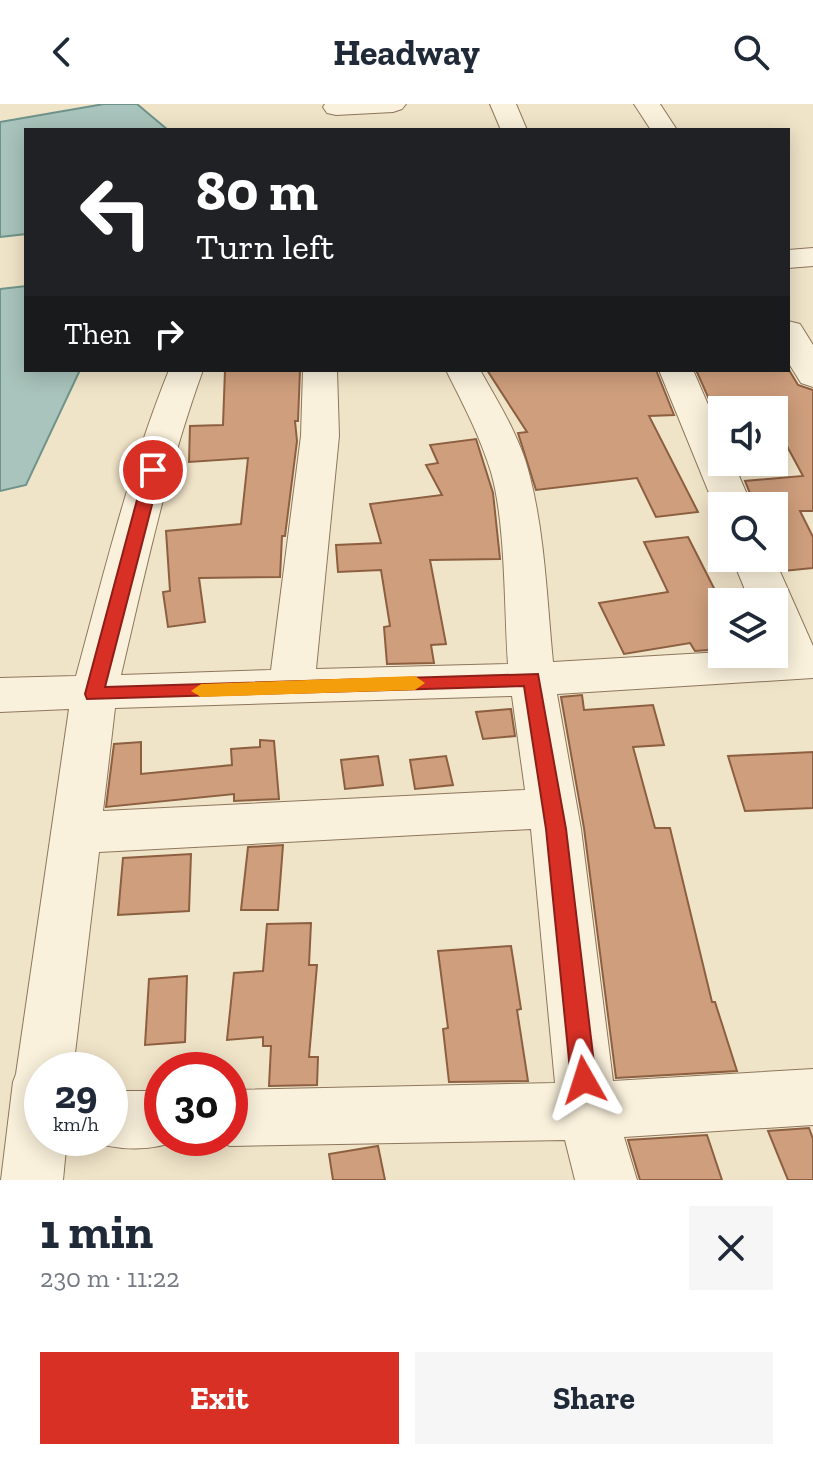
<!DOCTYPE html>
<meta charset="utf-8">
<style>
:root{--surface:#fff;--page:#f6f6f7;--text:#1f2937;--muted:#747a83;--accent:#d93025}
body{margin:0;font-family:"Zilla Slab",serif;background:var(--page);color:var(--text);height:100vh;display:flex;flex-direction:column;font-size:30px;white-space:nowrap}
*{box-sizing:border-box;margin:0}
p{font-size:26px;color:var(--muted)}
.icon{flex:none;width:44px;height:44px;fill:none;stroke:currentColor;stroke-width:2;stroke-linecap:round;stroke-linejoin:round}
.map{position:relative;height:1076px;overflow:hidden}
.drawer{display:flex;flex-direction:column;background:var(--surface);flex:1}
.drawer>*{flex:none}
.guide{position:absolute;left:24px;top:24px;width:766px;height:244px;border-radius:0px;box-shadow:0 4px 20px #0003;background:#202124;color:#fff;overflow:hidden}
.buttons{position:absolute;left:708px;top:292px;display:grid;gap:16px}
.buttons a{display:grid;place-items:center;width:80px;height:80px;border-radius:0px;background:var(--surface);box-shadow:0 4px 20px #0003;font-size:40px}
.speed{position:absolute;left:24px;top:948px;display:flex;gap:16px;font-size:40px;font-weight:700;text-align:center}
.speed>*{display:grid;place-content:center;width:104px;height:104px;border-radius:50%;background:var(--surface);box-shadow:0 4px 20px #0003;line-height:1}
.speed small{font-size:20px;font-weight:400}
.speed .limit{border:12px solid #d22;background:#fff;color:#111}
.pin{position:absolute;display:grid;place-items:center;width:68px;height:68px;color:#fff;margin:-34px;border:4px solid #fff;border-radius:50%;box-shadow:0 2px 8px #0007}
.me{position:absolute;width:88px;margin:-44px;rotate:354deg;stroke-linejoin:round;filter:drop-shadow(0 0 6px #0008)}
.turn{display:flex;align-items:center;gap:28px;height:168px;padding:0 40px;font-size:36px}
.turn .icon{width:104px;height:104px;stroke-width:2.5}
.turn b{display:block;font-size:56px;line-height:68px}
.then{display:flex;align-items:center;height:76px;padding:0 40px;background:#0003;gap:16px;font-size:30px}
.round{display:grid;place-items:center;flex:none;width:84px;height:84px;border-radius:0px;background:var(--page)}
.headline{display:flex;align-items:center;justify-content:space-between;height:136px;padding:0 40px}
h1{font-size:48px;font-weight:800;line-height:60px}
.cta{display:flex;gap:16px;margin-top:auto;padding:16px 40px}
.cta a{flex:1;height:92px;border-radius:0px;background:var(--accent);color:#fff;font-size:32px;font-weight:800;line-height:92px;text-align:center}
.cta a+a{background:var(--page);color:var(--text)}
header{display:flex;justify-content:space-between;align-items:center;height:104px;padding:0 40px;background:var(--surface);font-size:36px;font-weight:800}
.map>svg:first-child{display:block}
</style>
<header><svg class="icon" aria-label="back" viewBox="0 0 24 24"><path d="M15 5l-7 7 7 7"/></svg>Headway<svg class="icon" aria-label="search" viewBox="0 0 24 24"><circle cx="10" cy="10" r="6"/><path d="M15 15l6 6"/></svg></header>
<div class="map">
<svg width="813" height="1076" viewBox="0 0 813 1076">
<rect width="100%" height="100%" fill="#f0e4c8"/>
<g fill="#a9c4bc" stroke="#6f938a" stroke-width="2">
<polygon points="104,0 137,0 168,26 26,26 26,130 0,133 0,18"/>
<polygon points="26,182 26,266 80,266 26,381 0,387 0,185"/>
</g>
<g fill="#cf9f7d" stroke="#8d5f41" stroke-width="2">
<polygon points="225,266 300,266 298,317 295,317 297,337 285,432 282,432 280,473 199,474 205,518 168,523 163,488 170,487 166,427 241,420 248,354 189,358 190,322 223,321"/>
<polygon points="487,266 656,266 674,311 649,312 698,408 656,413 637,374 536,386 518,329 527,328"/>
<polygon points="696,266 789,266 798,281 813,286 813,407 800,407 813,433 813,464 783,467 774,451 774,402 755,402 745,377 803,372 774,318 774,306 722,306 721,322"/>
<polygon points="476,335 493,389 500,455 430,456 446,540 431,541 434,559 387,560 384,523 390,522 381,466 338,468 336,441 381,439 370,400 442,391 426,361 438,359 430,341"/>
<polygon points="688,433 722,500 722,545 695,547 690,539 624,550 599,499 668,488 644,438"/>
<polygon points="582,591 584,606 653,601 664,641 633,643 655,724 670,724 712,898 715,898 737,967 616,974 584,724 561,593"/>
<polygon points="511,605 515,632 483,635 476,608"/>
<polygon points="260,636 274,637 279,695 234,697 234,690 106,703 114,640 141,638 141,670 232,661 231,645 260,643"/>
<polygon points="813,648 813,704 745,707 728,652"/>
<polygon points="378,652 383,681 345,685 341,656"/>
<polygon points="446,652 453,681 415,685 410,656"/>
<polygon points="283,741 278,806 241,806 248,743"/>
<polygon points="191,750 189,807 118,811 123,754"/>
<polygon points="311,819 309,861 317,861 309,953 318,953 317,981 269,982 271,942 263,942 263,933 227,936 234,869 263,867 267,820"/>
<polygon points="511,842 521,905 517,906 528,977 449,978 443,925 448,924 438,847"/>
<polygon points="187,872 185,938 145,941 149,875"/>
<polygon points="809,1024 813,1035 813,1076 788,1076 768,1027"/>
<polygon points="707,1031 722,1076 640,1076 628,1036"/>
<polygon points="378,1042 385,1076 333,1076 329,1050"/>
</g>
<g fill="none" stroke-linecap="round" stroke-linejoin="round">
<g stroke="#8d765c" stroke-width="2">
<g id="minor">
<polygon points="325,0 406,0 402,5 393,8 336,11 327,9 323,3"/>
<polygon points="490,0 516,0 527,26 501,26"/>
<polygon points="634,0 660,0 677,26 651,26"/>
<polygon points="813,144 813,162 788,164 788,146"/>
<polygon points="788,217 800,220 813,241 813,283 801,279 788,258"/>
<path d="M 169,266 L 203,266 C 167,365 145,469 121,571 L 271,566 L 301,332 L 303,266 L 337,266 L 339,332 L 316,565 L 508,560 C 504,503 506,420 491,368 C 480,332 463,300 446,266 L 480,266 C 499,300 521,334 530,373 C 545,432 547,497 553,558 L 722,548 L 774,550 L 774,498 L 750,498 L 732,454 L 774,454 L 813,542 L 813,574 L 557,590 L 581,725 L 613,977 L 813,965 L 813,1021 L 624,1033 L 637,1076 L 575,1076 L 565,1036 L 230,1042 L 209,1034 L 230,1034 L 230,986 L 555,979 L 531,725 L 99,748 L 73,966 L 42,966 L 42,1034 L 67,1034 L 63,1076 L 1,1076 L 13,978 L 16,970 L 69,605 L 0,608 L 0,574 L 76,572 C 104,469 129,365 169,266 ZM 512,592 L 525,686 L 103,707 L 115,604 Z"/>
<polygon points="659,266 693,266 722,333 722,358 733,358 752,402 722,402 722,412 718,411"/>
<path d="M 110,987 L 162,987 L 162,1034 L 183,1035 C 153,1047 119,1048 89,1036 L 110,1034 Z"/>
</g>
</g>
<use href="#minor" fill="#faf1dc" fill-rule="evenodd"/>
</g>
<polygon fill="#d93025" stroke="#8d1f18" stroke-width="2" points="153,362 161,366 105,583 538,570 566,725 596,976 592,984 584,987 575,984 571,976 546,725 524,582 87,595 85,590 145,366"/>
<polygon fill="#f59e0b" points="415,572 425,579 415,586 201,593 191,587 201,580"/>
</svg>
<div class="buttons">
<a><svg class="icon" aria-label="sound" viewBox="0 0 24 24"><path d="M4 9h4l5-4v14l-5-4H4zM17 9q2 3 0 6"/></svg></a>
<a><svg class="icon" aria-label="search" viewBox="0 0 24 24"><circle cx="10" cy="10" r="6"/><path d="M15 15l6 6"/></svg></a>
<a><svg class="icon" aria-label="layers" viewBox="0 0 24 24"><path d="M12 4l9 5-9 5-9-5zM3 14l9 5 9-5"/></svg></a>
</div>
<div class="speed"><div>29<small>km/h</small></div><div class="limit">30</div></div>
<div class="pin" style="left:153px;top:366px;background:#d93025"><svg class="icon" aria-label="arrive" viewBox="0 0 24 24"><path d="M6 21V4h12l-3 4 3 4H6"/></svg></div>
<svg class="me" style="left:584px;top:976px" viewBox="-20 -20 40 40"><path d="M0-17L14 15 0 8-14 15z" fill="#d93025" stroke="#fff" stroke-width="4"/></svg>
<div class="guide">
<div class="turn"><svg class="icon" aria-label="left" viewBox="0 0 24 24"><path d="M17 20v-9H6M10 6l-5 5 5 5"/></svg><div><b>80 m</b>Turn left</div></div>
<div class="then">Then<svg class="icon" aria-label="right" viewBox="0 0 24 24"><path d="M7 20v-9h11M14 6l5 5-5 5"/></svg></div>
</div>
</div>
<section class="drawer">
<div class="headline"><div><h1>1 min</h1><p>230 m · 11:22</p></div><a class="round"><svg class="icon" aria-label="close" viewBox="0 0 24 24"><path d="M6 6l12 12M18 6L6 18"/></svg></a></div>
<div class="cta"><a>Exit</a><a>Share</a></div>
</section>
